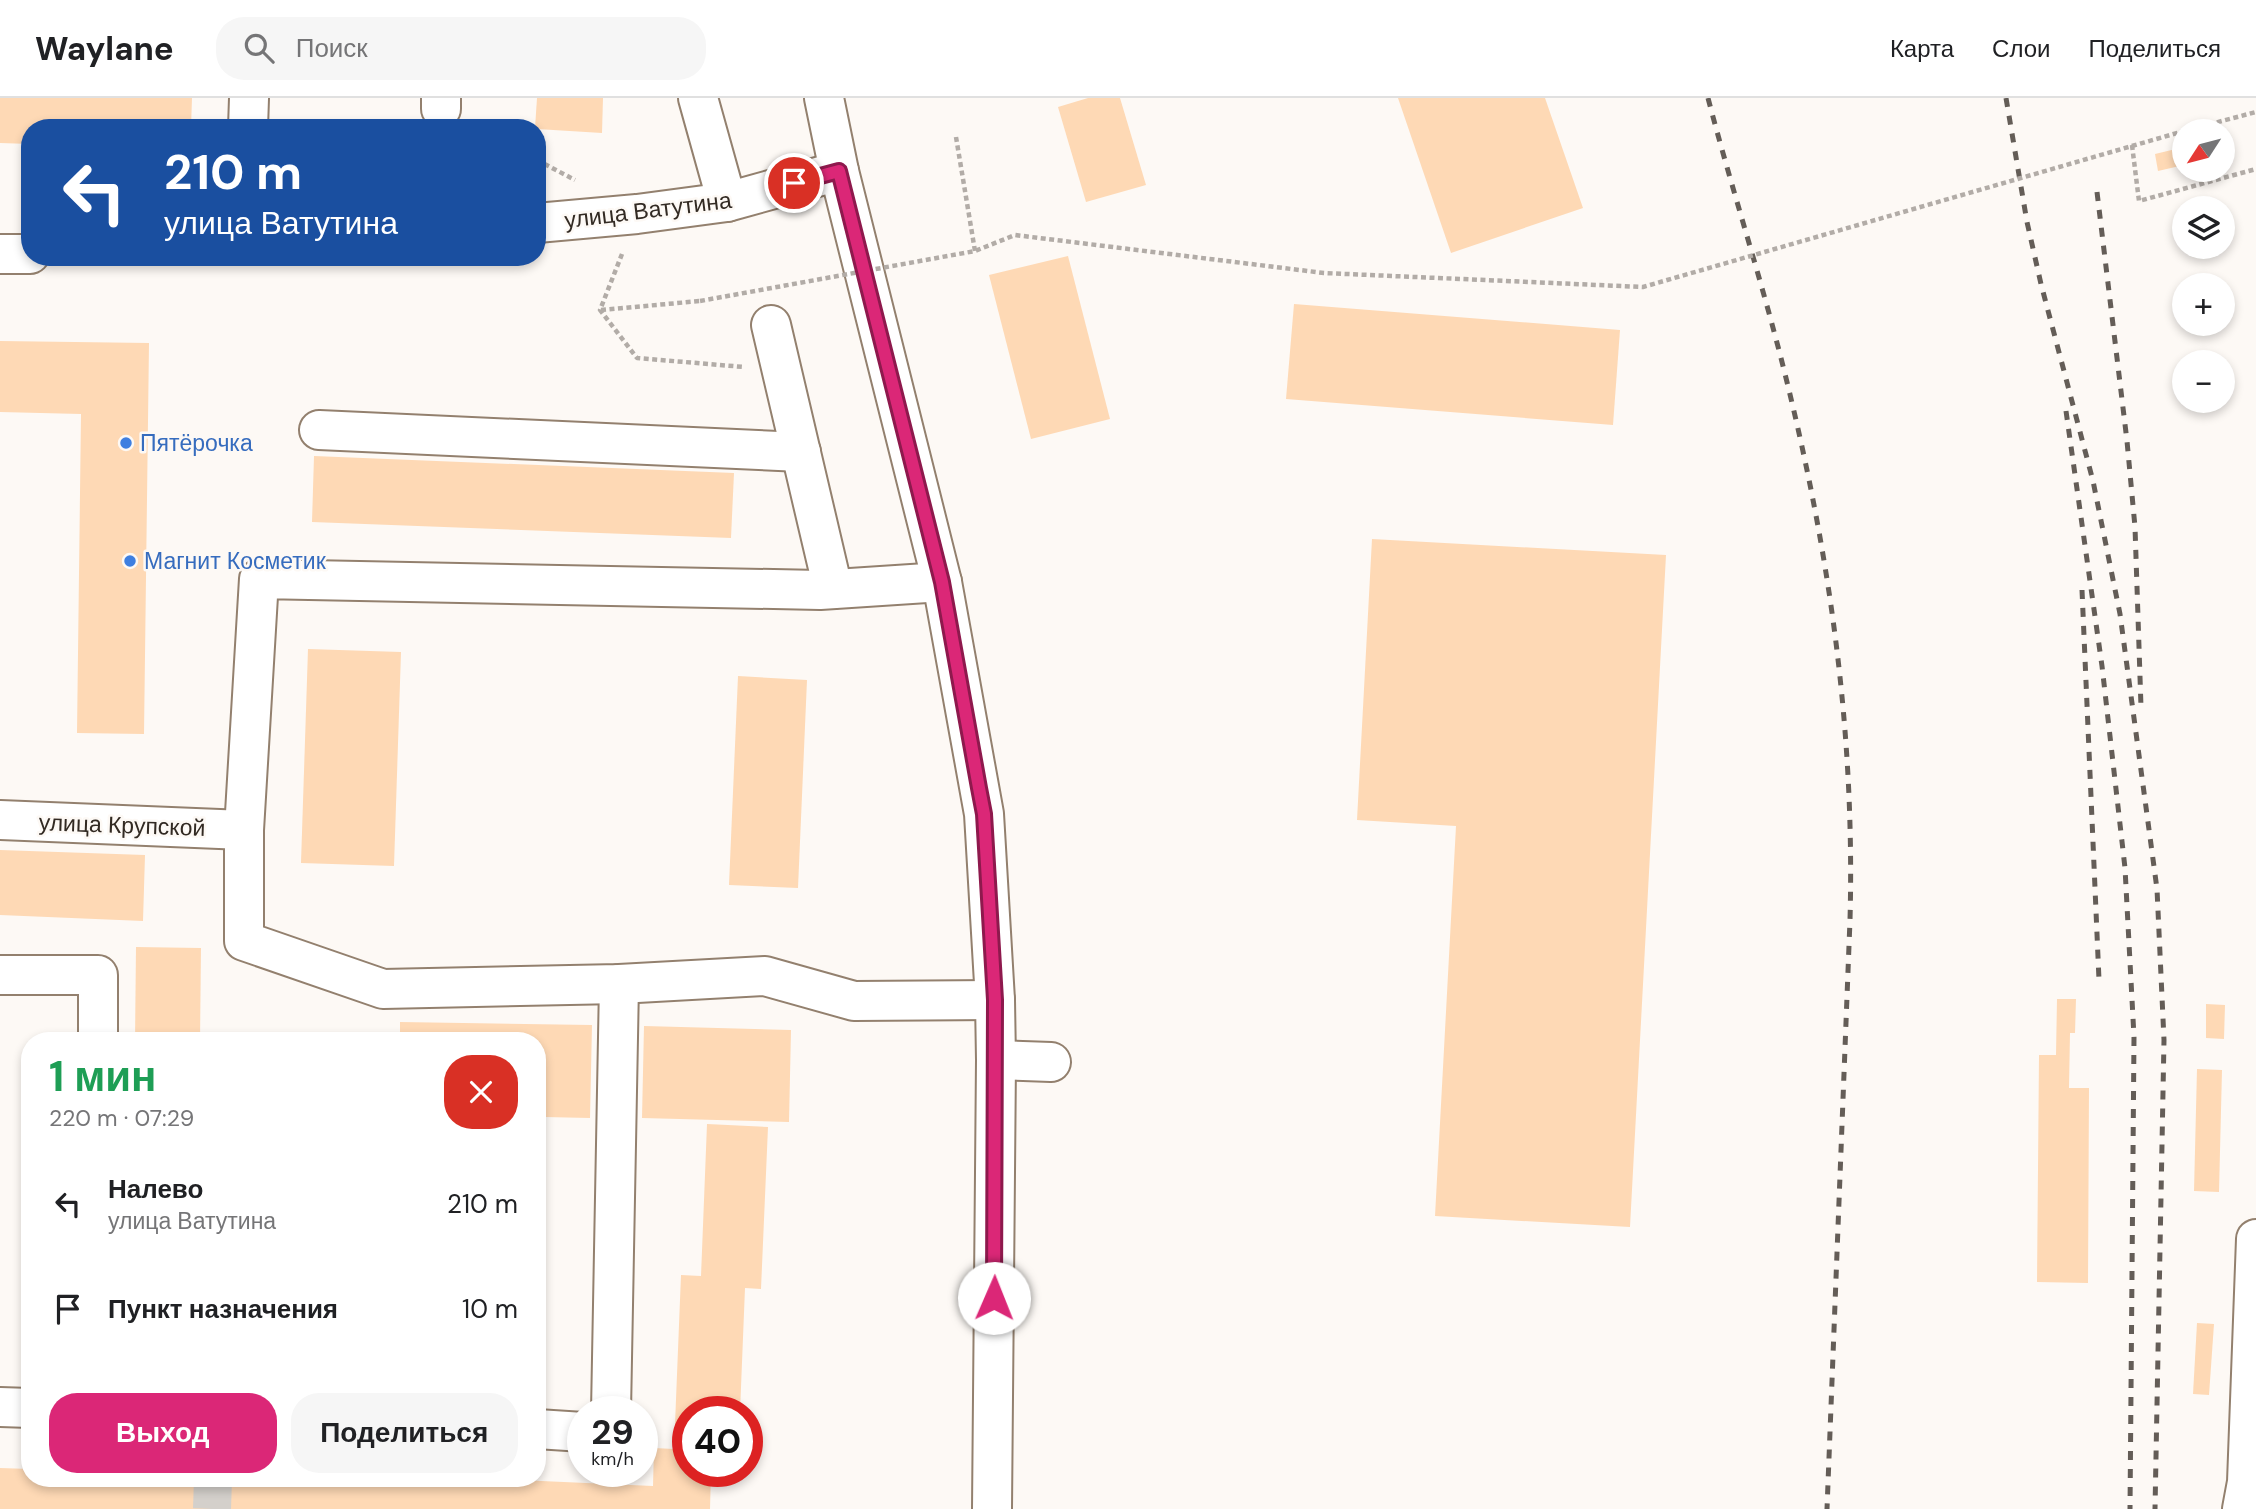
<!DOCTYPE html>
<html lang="ru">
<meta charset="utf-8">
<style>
:root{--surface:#fff;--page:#f6f6f6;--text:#202124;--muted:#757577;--line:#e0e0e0;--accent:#db2777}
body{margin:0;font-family:"DM Sans",sans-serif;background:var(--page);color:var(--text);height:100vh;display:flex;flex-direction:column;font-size:26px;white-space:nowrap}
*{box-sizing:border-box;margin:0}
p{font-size:23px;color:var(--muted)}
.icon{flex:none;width:38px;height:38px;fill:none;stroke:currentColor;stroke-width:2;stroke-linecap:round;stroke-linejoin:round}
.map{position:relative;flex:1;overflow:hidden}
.side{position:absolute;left:21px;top:934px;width:525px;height:455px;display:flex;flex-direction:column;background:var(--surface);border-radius:28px;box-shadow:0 4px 10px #0003}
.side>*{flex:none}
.banner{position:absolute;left:21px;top:21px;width:525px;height:147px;border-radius:28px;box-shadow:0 4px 10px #0003;background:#1a4fa0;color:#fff;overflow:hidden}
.needle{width:46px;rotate:234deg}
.fabs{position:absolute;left:2172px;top:21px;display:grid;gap:14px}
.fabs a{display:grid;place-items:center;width:63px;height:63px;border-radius:50%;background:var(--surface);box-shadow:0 4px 10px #0003;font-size:35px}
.speed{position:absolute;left:567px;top:1298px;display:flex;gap:14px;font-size:35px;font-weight:700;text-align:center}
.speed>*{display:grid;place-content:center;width:91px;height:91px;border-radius:50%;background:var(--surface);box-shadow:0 4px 10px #0003;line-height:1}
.speed small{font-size:18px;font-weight:400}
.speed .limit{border:10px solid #d22;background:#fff;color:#111}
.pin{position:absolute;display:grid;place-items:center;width:60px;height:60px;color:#fff;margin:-30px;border:4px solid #fff;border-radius:50%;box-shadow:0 2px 7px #0007}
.me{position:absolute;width:77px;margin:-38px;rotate:1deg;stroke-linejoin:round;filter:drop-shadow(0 0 5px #0008)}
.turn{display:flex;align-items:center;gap:24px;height:147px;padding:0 28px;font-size:32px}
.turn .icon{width:91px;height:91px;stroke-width:2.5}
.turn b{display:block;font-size:49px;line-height:60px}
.round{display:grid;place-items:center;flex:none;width:74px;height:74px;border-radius:28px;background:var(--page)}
.summary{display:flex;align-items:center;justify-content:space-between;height:119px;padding:0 28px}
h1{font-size:42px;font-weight:700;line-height:52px;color:#1e9e55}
.button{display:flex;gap:14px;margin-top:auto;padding:14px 28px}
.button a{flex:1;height:80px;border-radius:28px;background:var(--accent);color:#fff;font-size:28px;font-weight:700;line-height:80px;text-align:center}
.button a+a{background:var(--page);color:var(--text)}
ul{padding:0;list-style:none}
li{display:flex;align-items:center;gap:21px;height:105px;padding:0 28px}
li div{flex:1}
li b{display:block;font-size:26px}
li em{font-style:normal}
header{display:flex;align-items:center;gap:42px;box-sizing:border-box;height:98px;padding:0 35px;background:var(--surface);border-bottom:2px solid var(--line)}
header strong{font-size:33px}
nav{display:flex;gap:38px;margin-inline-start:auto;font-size:24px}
.search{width:490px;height:63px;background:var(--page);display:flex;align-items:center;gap:18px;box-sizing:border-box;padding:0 24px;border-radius:28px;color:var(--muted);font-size:26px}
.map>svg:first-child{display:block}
</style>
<header>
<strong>Waylane</strong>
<div class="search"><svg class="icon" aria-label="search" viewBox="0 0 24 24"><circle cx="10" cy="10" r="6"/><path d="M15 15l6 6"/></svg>Поиск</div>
<nav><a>Карта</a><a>Слои</a><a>Поделиться</a></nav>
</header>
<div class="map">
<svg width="2256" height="1411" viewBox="0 0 2256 1411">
<rect width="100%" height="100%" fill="#fdf9f5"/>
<g fill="#fed9b5">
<polygon points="0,0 192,0 191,30 30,30 30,46 0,45"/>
<polygon points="537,0 603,0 602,35 537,31 535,30"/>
<polygon points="1088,0 1120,0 1146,87 1086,104 1058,9"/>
<polygon points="1398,0 1545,0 1583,110 1451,155"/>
<polygon points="2230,38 2233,56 2222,58 2222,40"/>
<polygon points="2184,49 2184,67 2158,73 2155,56"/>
<polygon points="1068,158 1110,321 1031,341 989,177"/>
<polygon points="1294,206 1620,232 1613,327 1286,301"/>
<polygon points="0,243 149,245 144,636 77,635 81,316 0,314"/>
<polygon points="314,358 734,375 731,440 312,424"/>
<polygon points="1372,441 1666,457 1630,1129 1435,1118 1456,728 1357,722"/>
<polygon points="308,551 401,554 394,768 301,765"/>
<polygon points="738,578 807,582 798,790 729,787"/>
<polygon points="0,752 145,757 143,823 0,817"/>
<polygon points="136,849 201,850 200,943 135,943"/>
<polygon points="2057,901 2076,901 2075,935 2070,935 2069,990 2089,990 2088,1185 2037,1184 2039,957 2056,957"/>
<polygon points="2206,906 2225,907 2224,941 2206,940"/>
<polygon points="400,924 592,927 590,1020 544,1019 544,1006 537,1006 537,943 400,943"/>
<polygon points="644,928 791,932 789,1024 642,1020"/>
<polygon points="2197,971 2222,972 2219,1094 2194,1093"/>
<polygon points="707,1026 768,1029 761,1191 745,1190 740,1314 688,1314 688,1374 711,1374 710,1411 0,1411 0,1370 30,1371 30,1381 497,1381 653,1388 654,1350 674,1351 681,1177 701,1178"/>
<polygon points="2197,1225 2214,1226 2209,1297 2193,1296"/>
</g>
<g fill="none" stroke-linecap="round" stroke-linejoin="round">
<polyline stroke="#d4d0cb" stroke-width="38" stroke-dasharray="38 19" stroke-linecap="butt" points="212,1411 213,1381"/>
<g stroke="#93806e" stroke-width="42">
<g id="minor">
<polyline points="441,0 441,11"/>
<polyline points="698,0 727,104"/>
<polyline points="824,0 839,73 942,484 984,716 995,902 996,962 992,1411"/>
<polyline points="248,30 249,0"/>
<polyline points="537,125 637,116 727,104 839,73"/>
<polyline points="0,156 30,156"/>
<polyline points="771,227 833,491"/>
<polyline points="319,332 801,354"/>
<polyline points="942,484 820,492 259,481 244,732 244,843 383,891 619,886 765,878 854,903 995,902"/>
<polyline points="0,722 244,732"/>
<polyline points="0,877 98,877 98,943"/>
<polyline points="996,962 1051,964"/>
<polyline points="0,1309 30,1310"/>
<polyline points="611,1314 619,886"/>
<polyline points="537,1331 583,1334"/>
<polyline points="2242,1411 2247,1384 2256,1141"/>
</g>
</g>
<g stroke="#b2aca7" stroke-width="4.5" stroke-dasharray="5 3.5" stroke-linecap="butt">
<polyline points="389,30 406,24"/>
<polyline points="2184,33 2256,14"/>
<polyline points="956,39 975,153"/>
<polyline points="2132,47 2139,103 2256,71"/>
<polyline points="537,62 575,82"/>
<polyline points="622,156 600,212 637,260 744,269"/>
<polyline points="601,212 700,203"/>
</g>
<use href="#minor" stroke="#fff" stroke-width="38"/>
<g stroke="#645d57" stroke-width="5" stroke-dasharray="9 9" stroke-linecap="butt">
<path d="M 1708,0 C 1732,92 1762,183 1785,276 C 1830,457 1855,635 1850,822 L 1827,1411"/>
<polyline points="2006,0 2027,124 2041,186 2093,383 2120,516 2157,791 2164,942 2155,1411"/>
<polyline points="2097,94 2127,343 2135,429 2141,609"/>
<polyline points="2066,313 2102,568 2125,770 2134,939 2130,1411"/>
<polyline points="2082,492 2099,882"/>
</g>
<polyline stroke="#b2aca7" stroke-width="4.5" stroke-dasharray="5 3.5" stroke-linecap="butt" points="700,203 975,153 1015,137 1324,175 1643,189 2184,33"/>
</g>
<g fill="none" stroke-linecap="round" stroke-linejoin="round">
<g stroke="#8e194d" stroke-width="18">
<polyline id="route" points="794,85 839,73 942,484 979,690 984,716 995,902 994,1200"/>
</g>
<use href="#route" stroke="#db2777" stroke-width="12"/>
</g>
<g fill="#3f7fe0" stroke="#fdf9f5" stroke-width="2.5">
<circle cx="126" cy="345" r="7"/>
<circle cx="130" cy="463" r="7"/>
</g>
<g text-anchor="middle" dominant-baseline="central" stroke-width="5" stroke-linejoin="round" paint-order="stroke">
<g font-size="23" fill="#322a23" stroke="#fdf9f5">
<text transform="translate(648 112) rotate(-7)">улица Ватутина</text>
<text transform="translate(122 727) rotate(2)">улица Крупской</text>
</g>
<g font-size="23" fill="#366cbe" stroke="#fdf9f5" text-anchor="start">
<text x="140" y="345">Пятёрочка</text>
<text x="144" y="463">Магнит Косметик</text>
</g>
</g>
</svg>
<div class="fabs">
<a><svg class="needle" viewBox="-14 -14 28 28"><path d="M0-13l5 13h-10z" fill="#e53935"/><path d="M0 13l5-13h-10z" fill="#757577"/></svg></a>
<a><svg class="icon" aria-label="layers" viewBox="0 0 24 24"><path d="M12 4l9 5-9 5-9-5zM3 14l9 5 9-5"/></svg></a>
<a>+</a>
<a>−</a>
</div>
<div class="speed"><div>29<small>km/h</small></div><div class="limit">40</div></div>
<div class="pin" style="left:794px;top:85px;background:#d93025"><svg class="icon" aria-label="arrive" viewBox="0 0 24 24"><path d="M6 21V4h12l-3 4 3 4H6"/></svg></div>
<svg class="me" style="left:994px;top:1200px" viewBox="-20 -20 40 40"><circle r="19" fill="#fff"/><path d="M0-13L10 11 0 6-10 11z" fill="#db2777"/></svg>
<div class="banner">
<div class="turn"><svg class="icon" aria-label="left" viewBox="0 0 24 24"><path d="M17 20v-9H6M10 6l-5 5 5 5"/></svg><div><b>210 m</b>улица Ватутина</div></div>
</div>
<section class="side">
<div class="summary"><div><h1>1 мин</h1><p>220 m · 07:29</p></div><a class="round" style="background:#d93025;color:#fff"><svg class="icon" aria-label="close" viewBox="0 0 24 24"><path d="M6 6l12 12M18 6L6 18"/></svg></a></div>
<ul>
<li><svg class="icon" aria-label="left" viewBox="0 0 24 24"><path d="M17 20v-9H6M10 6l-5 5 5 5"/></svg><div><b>Налево</b><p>улица Ватутина</p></div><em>210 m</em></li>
<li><svg class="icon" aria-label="arrive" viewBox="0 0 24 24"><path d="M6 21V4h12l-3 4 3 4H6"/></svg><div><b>Пункт назначения</b></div><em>10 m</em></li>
</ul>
<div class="button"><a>Выход</a><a>Поделиться</a></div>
</section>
</div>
